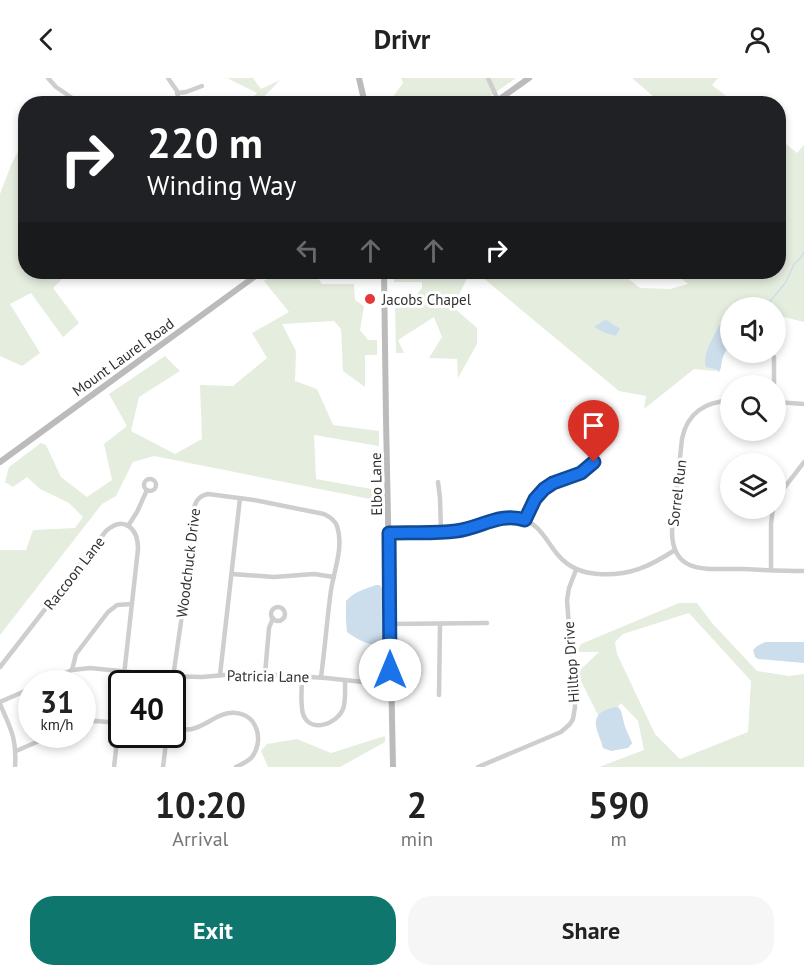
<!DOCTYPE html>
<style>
:root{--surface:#fff;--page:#f6f6f6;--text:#222;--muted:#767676;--accent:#0f766e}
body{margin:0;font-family:"PT Sans",sans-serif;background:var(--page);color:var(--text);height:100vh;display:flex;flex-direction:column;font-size:22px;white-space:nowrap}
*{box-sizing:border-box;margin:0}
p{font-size:20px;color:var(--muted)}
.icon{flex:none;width:33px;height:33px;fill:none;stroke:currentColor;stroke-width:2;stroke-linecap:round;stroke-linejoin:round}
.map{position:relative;height:689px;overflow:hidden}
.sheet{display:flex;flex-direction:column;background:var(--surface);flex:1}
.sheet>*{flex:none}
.top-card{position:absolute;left:18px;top:18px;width:768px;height:183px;border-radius:24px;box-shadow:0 3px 9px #0003;background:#202124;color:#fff;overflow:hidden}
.fabs{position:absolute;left:720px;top:219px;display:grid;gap:12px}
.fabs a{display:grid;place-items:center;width:66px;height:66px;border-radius:50%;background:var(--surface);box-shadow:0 3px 9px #0003;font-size:30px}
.speed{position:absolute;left:18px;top:592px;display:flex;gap:12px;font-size:30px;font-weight:700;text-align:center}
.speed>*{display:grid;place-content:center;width:78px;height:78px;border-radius:50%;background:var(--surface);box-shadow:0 3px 9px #0003;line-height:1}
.speed small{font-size:15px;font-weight:400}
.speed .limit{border:3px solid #111;border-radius:9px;background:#fff;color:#111}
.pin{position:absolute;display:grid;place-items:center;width:51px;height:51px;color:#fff;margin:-62px -26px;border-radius:50% 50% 50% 0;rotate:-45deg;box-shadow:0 0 6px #0007}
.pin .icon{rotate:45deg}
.me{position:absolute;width:66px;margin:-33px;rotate:0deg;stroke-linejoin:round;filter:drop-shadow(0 0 4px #0008)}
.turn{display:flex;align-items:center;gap:21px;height:126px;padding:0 30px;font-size:27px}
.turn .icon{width:78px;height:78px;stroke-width:2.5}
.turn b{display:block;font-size:42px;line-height:51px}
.lanes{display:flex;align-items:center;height:57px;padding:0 30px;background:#0003;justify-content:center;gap:30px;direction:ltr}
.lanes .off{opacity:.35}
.eta{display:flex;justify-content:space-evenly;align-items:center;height:102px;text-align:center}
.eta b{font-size:36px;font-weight:700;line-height:42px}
.cta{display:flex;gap:12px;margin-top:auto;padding:12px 30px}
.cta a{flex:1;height:69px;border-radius:24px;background:var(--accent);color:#fff;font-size:24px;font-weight:700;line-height:69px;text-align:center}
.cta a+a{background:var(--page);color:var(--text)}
header{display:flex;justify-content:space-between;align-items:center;height:78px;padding:0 30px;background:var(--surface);font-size:27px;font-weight:700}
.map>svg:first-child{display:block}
</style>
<header><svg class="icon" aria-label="back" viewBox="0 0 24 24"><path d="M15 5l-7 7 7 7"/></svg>Drivr<svg class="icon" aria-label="person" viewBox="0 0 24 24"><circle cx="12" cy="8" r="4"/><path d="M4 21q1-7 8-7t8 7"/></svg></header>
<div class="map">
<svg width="804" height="689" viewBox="0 0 804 689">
<rect width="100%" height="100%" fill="#fff"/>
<g fill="#e5eddf" fill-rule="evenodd">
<polygon points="227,0 253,0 261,11 280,2 258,25 246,26 257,15"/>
<polygon points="401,0 516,0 481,25 392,26 390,23 403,5"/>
<polygon points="632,0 718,0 712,7 735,25 661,25"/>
<polygon points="25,60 26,194 61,194 65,198 53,210 79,245 63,259 31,215 10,226 40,275 22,288 0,278 0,116 11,87"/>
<polygon points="779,60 797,75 804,67 804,244 780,238 776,238 776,230 730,230 730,266 715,293 694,291 644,331 646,318 619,313 476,194 496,194 501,198 527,194 620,194 640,210 670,211 688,206 673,194 778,194"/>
<polygon points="278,194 314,194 322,206 354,206 355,222 364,228 360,252 368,262 377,262 377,277 365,277 365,309 343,293 341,251 334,243 282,246 296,273 295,303 317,311 333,347 379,353 379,368 314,357 316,401 377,412 380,414 380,423 154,378 133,384 116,418 102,426 0,557 0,472 26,472 33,452 75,450 83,439 69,425 40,411 27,399 13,409 5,404 9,389 41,365 46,367 61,399 87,419 112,402 104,366 127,348 109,316 165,278 180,293 139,319 131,353 175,376 202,361 200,307 233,308 267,280 252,255 289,234 264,203"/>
<polygon points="394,194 470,194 453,229 477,250 477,266 458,300 457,281 429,280 442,259 434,239 398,262 404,275 396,275 395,223 412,222 422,210 422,204 394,204"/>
<path d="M 679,525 L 697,525 L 712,545 L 757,593 L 789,598 L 804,596 L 804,689 L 599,689 L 644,672 L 638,643 L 621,625 L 617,630 L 632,666 L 603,670 L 598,637 L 577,595 L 599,574 L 577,574 L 581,566 ZM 689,535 L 751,603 L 748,654 L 680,681 L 655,656 L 617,576 L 615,564 L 623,556 Z"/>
<polygon points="385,658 385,664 340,689 268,689 261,673 267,666 297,661 331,675"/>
</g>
<g fill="#ccddec">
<polygon points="607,242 615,248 620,250 616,258 603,254 594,249 603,243"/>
<path d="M 720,246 L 730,249 C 731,262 727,267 723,279 C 721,285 722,289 719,294 L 715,291 L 706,289 C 702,276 714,258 720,246 Z"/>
<path d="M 376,507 L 380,507 L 383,513 L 383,529 L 385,531 L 384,566 C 370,569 358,562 347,554 L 346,542 L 346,523 C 354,514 364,511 376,507 Z"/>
<polygon points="765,564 804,564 804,585 758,581 755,579 753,572 757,568"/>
<path d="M 616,629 L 619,630 L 621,633 L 625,649 L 632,665 L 628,670 L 611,673 L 603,670 C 600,656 587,640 606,632 C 609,630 612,630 616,629 Z"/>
</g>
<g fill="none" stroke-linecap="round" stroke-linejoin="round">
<polyline stroke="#ccddec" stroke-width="1.5" points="763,230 768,226 786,204 794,186 801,180 804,174"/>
<g stroke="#cecece" stroke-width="4.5">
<polyline points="48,0 56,9 81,26"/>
<polyline points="168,0 177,13 179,26"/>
<polyline points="488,0 498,22"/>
<polyline points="177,15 186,14 202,8"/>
<polyline points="774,279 774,308"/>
<path d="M 730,323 C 706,323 687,335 682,361 L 672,453 C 672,499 710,490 743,491 C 763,492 784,493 804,493"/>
<polyline points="776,324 804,326"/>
<circle cx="150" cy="407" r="6"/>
<polyline points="438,404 440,420 441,454"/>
<polyline points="776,423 781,414 804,384"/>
<polyline points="526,442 535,421 544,411 553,405 581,395 594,384"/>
<polyline points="128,448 137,434 147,412"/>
<path d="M 389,455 C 412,454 435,456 458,453 C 479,450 497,435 519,440 C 540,445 546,463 558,477 C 569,490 582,495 598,496 C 629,498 649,489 675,472"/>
<polyline points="771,492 771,446 773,430"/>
<polyline points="232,496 274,499 314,496 334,499"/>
<circle cx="278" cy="536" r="7"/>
<polyline points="390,546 487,545"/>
<path d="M 0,589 L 106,453 C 124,437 138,450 138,471 L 123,606"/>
<polyline points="72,592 76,576 108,534 117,527 132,526"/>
<polyline points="265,596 269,550 273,540"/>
<polyline points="220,597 240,420"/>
<path d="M 302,598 C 302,610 300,625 303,636 C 310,656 337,646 343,631 C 346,623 345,611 345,603"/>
<polyline points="40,606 72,592 90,590 169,598 202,599 247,595 326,600 391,607"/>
<path d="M 172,606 L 181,544 L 193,434 C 195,424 198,418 208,416 L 254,422 L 324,436 C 330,439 335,442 337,448 C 344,468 334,493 331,512 C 327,541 325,570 321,599"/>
<polyline points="439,617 440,546"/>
<polyline points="0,624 32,610"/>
<path d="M 0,626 C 11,651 17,661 15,689"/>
<polyline points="82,644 97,643 118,645"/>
<path d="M 172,652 C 179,651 186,652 192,651 C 207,648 219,633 236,635 C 258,637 264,663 252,679 C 248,684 241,686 236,689"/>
<polyline points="16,673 53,657"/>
<polyline points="114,689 122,622"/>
<polyline points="163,689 167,657"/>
<polyline points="478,689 561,654 570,646 573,641 575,629 567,522 569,510 576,492"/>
</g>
<g stroke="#bbb" stroke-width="6">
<polyline points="359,0 365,26"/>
<polyline points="493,26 529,0"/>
<polyline points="384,194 386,341 393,689"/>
<path d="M 0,384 C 87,321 174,257 261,194"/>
</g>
</g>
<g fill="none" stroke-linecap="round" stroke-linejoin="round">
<g stroke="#114b97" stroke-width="15">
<path id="route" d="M 390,592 L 389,455 C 411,454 434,456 456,453 C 481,450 499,434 525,442 L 535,421 L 544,411 L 553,405 L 581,395 L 594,384"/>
</g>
<use href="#route" stroke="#1a73e8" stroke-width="10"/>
</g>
<circle fill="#e43937" stroke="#fff" stroke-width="2" cx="370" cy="221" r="6"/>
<g text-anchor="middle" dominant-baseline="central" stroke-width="6" stroke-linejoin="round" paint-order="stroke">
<g font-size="15" fill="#313131" stroke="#fff" text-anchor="start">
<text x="382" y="221">Jacobs Chapel</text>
</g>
<g font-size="15" fill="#313131" stroke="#fff">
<text transform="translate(123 279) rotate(-36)">Mount Laurel Road</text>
<text transform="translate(376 406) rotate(-91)">Elbo Lane</text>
<text transform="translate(677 415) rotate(-83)">Sorrel Run</text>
<text transform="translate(188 485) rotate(-83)">Woodchuck Drive</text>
<text transform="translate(74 495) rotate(-52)">Raccoon Lane</text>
<text transform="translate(571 584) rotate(-94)">Hilltop Drive</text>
<text transform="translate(268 598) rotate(1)">Patricia Lane</text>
</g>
</g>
</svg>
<div class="fabs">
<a><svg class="icon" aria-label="sound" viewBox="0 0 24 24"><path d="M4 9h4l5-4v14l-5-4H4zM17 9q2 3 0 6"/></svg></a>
<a><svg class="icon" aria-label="search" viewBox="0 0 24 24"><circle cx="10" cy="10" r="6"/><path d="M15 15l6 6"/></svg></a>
<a><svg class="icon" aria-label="layers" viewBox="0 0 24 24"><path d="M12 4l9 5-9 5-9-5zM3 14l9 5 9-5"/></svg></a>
</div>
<div class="speed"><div>31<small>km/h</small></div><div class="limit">40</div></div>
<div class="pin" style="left:594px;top:384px;background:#d93025"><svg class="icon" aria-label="arrive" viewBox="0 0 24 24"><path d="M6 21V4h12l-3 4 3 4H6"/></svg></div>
<svg class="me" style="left:390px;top:592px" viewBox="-20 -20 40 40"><circle r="19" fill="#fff"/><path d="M0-13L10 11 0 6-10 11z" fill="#1a73e8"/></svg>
<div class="top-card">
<div class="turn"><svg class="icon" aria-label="right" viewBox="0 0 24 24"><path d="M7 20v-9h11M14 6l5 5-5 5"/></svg><div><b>220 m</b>Winding Way</div></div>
<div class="lanes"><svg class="icon off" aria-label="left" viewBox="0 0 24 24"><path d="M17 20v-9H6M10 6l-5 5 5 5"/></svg><svg class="icon off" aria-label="ahead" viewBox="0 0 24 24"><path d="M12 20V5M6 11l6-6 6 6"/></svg><svg class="icon off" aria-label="ahead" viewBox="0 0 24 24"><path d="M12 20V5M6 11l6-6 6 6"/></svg><svg class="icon" aria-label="right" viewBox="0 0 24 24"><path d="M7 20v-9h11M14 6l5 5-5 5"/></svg></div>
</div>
</div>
<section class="sheet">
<div class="eta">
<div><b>10:20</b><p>Arrival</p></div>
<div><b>2</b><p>min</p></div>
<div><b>590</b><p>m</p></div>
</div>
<div class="cta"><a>Exit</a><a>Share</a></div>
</section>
